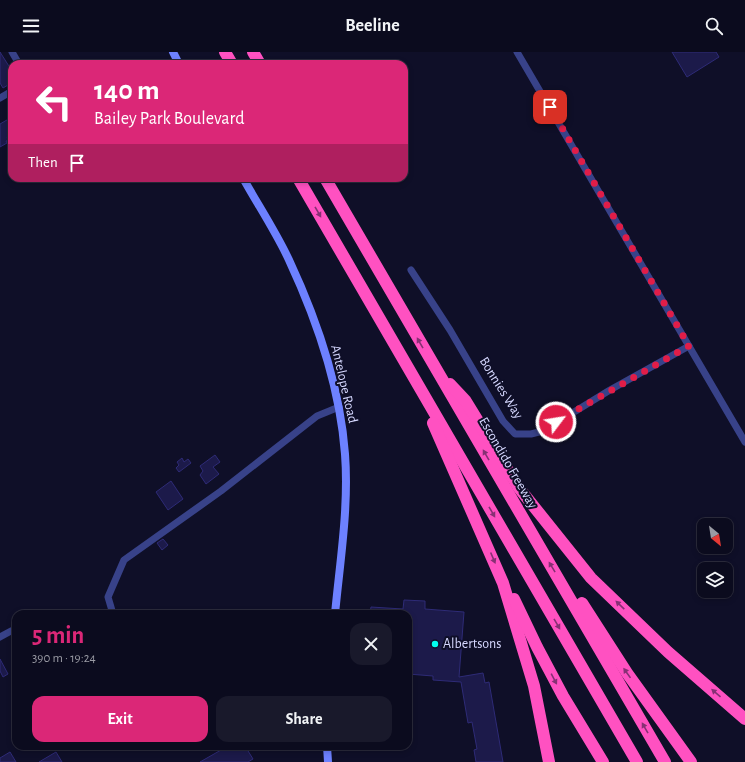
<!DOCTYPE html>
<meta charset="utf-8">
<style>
:root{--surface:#0b0b1e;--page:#19192b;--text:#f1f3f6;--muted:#9a9ba4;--line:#2b2b3c;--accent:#db2777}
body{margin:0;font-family:"Alegreya Sans",sans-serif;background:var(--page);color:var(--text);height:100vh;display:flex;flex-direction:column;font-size:15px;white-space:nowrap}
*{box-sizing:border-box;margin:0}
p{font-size:13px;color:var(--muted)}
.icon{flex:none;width:22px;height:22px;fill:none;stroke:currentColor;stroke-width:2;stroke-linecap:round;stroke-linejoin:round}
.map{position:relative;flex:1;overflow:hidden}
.side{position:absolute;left:12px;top:558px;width:400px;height:140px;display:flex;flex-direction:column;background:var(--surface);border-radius:12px;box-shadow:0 2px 6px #0003,0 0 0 1px var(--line)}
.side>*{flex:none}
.guide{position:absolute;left:8px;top:8px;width:400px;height:122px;border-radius:12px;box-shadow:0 2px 6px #0003,0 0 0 1px var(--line);background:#db2777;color:#fff;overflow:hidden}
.needle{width:26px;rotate:150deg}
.controls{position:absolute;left:697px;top:466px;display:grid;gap:8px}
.controls a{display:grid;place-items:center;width:36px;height:36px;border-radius:8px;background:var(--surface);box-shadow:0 2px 6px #0003,0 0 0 1px var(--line);font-size:20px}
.pin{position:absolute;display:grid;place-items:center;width:34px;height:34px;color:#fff;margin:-17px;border-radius:8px;box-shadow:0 2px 6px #0006}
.me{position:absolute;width:44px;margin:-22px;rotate:59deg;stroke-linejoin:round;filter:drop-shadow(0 0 3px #0008)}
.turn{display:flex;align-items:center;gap:14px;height:84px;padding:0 20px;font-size:18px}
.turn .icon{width:52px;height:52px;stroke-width:2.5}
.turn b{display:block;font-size:28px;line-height:34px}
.then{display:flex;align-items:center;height:38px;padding:0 20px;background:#0003;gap:8px;font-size:15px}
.round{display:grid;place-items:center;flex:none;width:42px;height:42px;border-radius:12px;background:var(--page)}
.overview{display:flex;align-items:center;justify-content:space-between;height:68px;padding:0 20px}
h1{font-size:24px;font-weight:700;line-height:30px;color:var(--accent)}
.primary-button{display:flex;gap:8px;margin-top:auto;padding:8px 20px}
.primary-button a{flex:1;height:46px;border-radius:12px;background:var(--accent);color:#fff;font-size:16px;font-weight:700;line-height:46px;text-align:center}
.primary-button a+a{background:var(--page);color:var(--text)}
header{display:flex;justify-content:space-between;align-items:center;height:52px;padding:0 20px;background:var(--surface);font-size:18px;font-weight:700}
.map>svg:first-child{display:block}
</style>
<header><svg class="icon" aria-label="menu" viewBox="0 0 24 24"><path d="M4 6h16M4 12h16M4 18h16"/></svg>Beeline<svg class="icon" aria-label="search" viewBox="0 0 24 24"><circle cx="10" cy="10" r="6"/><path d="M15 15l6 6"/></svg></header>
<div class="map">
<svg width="745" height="710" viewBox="0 0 745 710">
<rect width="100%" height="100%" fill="#0f0f28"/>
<g fill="#1c1a4a" stroke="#2e2b77">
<polygon points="0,0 12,19 10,20 12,26 8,28 8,33 3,36 0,31"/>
<polygon points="672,0 716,0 719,5 687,25"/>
<polygon points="12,65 12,74 8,76 11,83 7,85 9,88 6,89 7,91 0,95 0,72"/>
<polygon points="215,403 220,410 213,415 219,422 206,432 200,423 203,419 200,414"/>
<polygon points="182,406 184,410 188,407 191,411 179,420 176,416 179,413 177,410"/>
<polygon points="171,429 183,447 168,458 156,440"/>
<polygon points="163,487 168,493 162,498 157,491"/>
<polygon points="404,548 425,549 425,557 464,560 459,625 483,621 485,631 489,630 503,710 476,710 474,698 477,697 472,670 468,671 461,630 433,628 433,624 408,622 408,562 370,562 371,555 403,557"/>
<polygon points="0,607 8,622 3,625 0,619"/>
<polygon points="228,694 245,694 253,707 248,710 200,710"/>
<polygon points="10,700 16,710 0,710 0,706"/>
<polygon points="56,700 62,710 39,710"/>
</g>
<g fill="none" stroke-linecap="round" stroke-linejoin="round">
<g stroke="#384289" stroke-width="7">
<polyline points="12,0 19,12"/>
<polyline points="517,0 745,390"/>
<polyline points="0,46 12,39"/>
<polyline points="411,218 450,278 503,369 515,382 531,382 543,379 610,338 689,294"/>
<polyline points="113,562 108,545 124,508 221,439 317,364 339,355"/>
<polyline points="0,585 11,579"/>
</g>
<g stroke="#6d81ff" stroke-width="8">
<polyline points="173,0 179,12"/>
<path d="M 243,126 C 258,153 276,180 289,208 C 317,268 340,335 345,402 C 349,455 340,509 335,562"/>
<polyline points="327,694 328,710"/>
</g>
<g stroke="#ff51c1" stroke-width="12">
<polyline points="225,0 232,12"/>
<polyline points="253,0 260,12"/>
<polyline points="298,126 637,710"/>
<polyline points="325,126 665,710"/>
<polyline points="450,332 465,348 519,436 591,526 668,600 745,667"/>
<polyline points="433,371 503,531 534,634 549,710"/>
<polyline points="514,547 537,595 563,644 603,710"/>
<polyline points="582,551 627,621 691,710"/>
</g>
</g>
<defs><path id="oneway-solid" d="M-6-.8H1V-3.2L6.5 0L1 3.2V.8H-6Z"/></defs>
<g fill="#873074">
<use href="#oneway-solid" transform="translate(318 160) rotate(60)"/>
<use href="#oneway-solid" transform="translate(420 291) rotate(-120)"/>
<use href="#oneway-solid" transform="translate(486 403) rotate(-120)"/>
<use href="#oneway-solid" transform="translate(492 460) rotate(60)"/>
<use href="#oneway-solid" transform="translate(493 506) rotate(67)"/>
<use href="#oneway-solid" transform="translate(552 515) rotate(-121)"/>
<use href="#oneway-solid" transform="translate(620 553) rotate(-136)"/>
<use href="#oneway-solid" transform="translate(557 572) rotate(60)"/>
<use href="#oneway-solid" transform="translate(627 621) rotate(-125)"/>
<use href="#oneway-solid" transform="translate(554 627) rotate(62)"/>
<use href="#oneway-solid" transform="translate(716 641) rotate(-139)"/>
<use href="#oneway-solid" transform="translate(645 676) rotate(-120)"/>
</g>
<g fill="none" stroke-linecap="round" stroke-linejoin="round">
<polyline stroke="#e11d48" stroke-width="7" stroke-dasharray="0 12.6" points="550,55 689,294 556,370"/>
</g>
<circle fill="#02ffef" stroke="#0f0f28" stroke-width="1.5" cx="435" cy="592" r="4"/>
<g text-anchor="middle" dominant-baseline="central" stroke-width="4" stroke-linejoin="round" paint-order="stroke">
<g font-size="14" fill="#d6d8ff" stroke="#0f0f28">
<text transform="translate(344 332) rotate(77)">Antelope Road</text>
<text transform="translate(501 336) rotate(58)">Bonnies Way</text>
<text transform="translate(508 411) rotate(60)">Escondido Freeway</text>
</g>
<g font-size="14" fill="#d6d8ff" stroke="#0f0f28" text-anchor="start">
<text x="443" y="592">Albertsons</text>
</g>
</g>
</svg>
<div class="controls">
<a><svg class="needle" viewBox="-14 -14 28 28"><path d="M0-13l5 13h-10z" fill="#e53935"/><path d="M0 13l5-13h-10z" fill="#9a9ba4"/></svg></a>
<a><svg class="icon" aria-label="layers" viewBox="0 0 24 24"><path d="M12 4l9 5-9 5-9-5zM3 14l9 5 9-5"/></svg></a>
</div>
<div class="pin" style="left:550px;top:55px;background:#d93025"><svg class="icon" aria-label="arrive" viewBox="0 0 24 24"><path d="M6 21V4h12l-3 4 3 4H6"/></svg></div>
<svg class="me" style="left:556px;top:370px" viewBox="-20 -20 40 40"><circle r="17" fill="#e11d48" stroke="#fff" stroke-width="3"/><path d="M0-11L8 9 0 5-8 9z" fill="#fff"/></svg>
<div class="guide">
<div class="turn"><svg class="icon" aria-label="left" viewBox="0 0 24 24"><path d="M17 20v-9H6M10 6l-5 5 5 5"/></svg><div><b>140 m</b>Bailey Park Boulevard</div></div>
<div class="then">Then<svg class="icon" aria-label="arrive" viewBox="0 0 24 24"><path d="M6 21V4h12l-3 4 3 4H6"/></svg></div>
</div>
<section class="side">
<div class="overview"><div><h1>5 min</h1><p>390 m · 19:24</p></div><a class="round"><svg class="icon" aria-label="close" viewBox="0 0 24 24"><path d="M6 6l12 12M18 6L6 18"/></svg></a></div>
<div class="primary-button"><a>Exit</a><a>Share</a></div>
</section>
</div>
